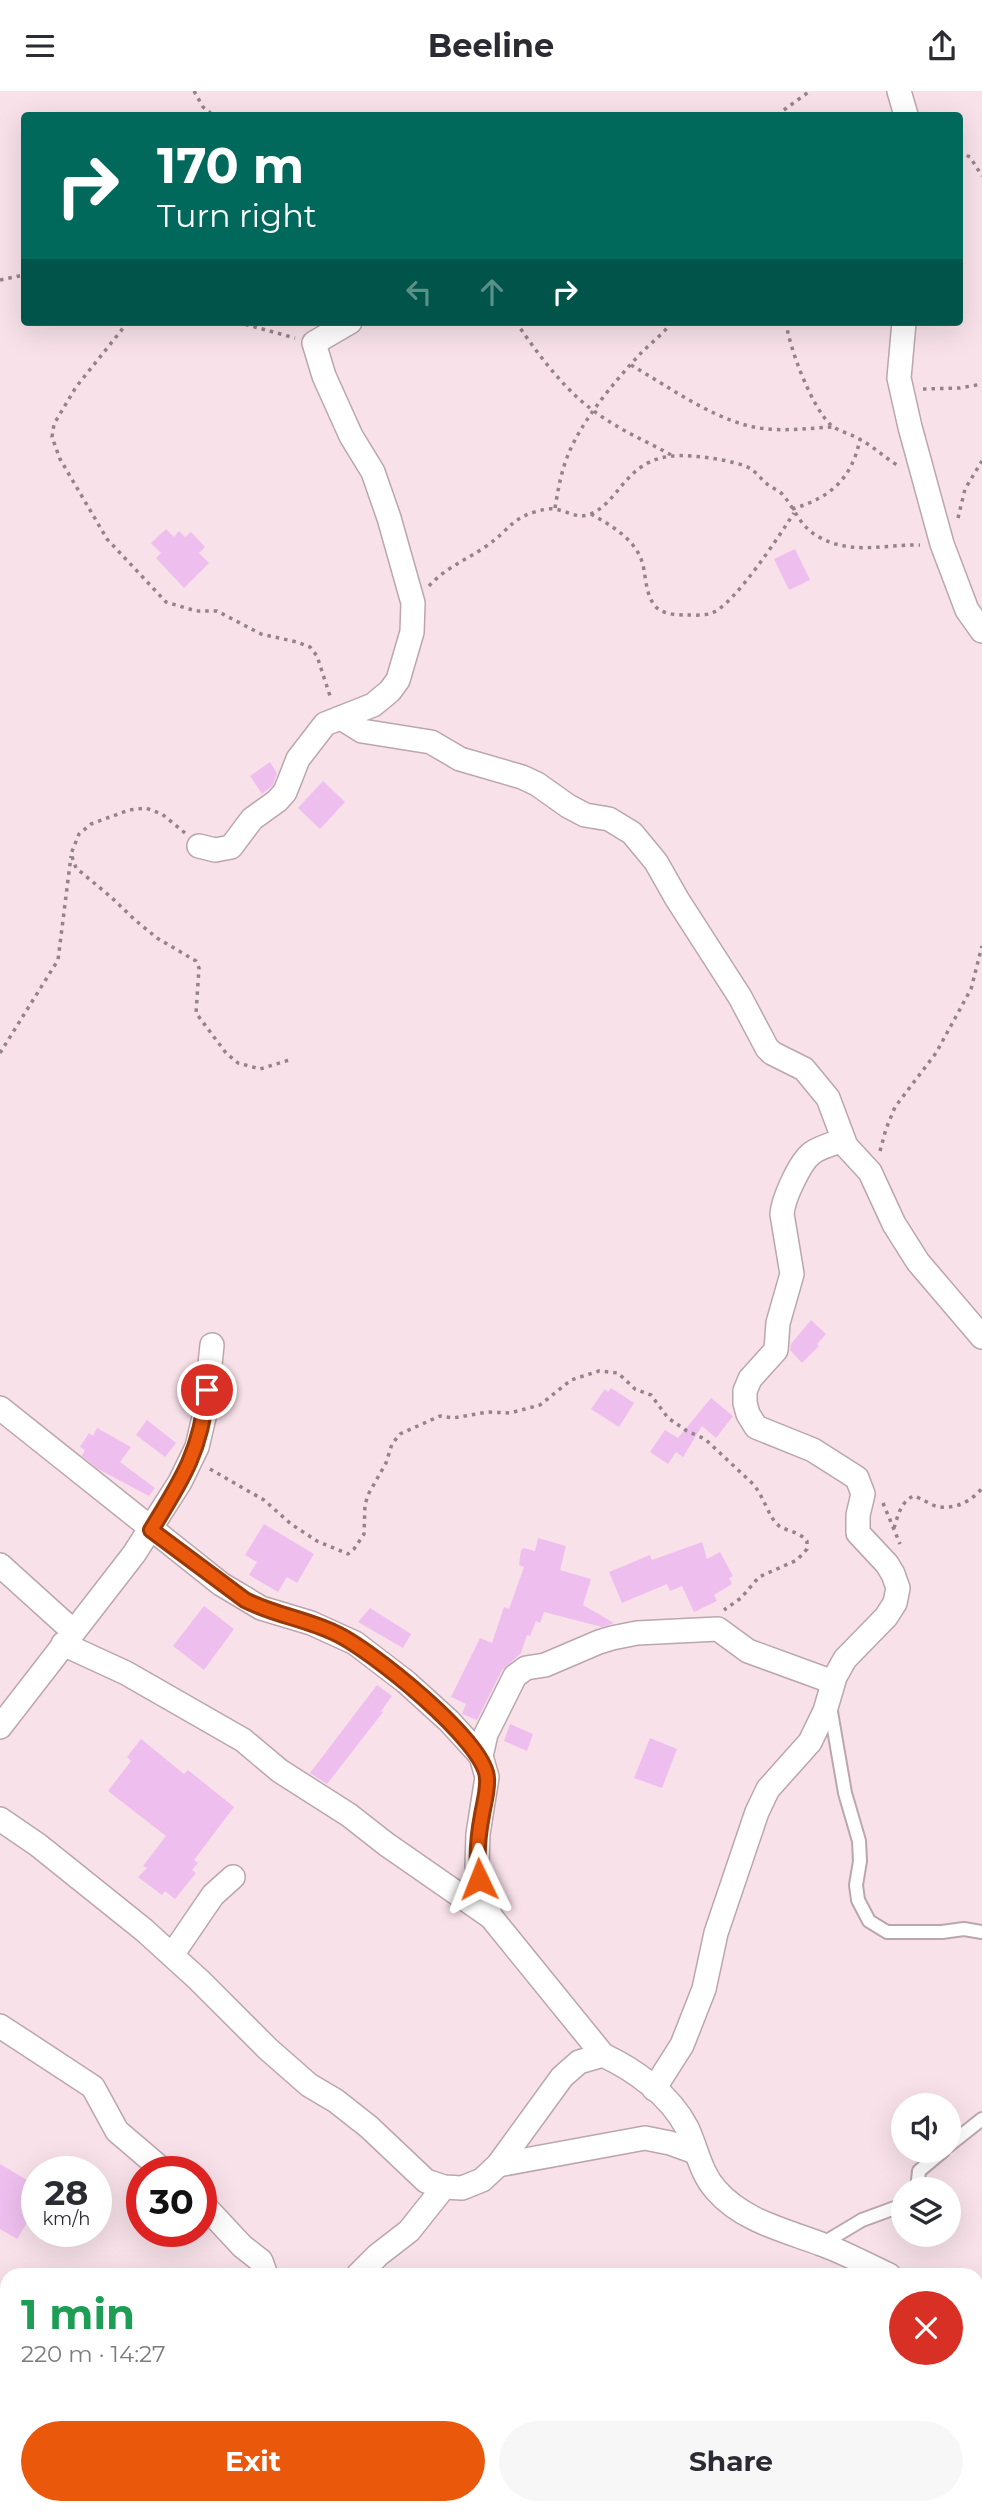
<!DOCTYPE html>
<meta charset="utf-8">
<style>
:root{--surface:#fff;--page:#f7f7f7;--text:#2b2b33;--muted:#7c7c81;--accent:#ea580c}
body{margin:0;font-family:Montserrat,sans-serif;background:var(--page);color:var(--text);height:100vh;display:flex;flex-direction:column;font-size:26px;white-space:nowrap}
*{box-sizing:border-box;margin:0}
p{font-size:23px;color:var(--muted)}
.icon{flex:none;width:38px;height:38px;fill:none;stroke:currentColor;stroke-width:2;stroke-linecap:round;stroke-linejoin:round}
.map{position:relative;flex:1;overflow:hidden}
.sheet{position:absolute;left:0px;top:2177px;width:984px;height:247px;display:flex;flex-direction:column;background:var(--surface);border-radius:21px 21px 0 0;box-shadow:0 7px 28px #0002}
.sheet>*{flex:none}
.top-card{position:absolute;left:21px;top:21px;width:942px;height:214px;border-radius:7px;box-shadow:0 7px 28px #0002;background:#00695c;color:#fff;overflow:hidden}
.fabs{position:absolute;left:891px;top:2002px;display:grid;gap:14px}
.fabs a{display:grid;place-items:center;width:70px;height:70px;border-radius:50%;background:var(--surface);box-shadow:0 7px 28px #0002;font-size:35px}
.speed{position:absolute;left:21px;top:2065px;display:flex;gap:14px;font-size:35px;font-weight:700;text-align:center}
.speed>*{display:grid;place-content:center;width:91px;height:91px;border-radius:50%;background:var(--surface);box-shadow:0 7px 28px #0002;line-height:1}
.speed small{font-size:18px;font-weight:400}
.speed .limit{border:10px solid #d22;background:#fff;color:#111}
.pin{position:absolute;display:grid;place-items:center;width:60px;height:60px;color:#fff;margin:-30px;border:4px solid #fff;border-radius:50%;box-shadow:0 2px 7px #0007}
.me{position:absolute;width:77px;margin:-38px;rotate:358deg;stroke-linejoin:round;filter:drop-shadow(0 0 5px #0008)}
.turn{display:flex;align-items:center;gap:24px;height:147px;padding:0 21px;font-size:32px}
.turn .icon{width:91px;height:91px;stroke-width:2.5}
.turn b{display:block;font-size:49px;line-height:60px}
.lanes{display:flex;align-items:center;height:66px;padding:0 21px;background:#0003;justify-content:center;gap:35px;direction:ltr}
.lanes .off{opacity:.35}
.round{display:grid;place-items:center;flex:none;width:74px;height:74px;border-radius:37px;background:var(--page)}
.summary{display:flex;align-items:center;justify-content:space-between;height:119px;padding:0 21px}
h1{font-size:42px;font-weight:700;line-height:52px;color:#1e9e55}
.primary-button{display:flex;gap:14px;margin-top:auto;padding:14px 21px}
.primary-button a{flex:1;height:80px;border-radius:42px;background:var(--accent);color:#fff;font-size:28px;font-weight:700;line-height:80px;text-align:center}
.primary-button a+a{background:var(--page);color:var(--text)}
header{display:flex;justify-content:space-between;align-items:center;height:91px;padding:0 21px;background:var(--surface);font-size:32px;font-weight:700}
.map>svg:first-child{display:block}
</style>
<header><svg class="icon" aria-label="menu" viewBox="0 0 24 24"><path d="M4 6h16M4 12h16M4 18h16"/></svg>Beeline<svg class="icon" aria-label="share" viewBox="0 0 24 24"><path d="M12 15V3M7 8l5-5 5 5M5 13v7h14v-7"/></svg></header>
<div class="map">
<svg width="982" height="2423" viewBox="0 0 982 2423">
<rect width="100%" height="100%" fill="#f8e1e9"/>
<g fill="#eebfee">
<polygon points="166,438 174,446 179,440 185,446 191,441 205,456 199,462 209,472 184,497 156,467 161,462 151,452"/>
<polygon points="795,458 810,489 789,499 774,468"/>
<polygon points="270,671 277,682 273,694 262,703 250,685"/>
<polygon points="323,690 345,711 320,738 298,717"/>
<polygon points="811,1229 826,1243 817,1253 819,1255 802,1272 790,1259 791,1253"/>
<polygon points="611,1297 634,1312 619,1336 591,1318 605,1298 608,1301"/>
<polygon points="711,1307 733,1325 716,1347 702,1335 683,1366 676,1361 668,1373 650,1361 665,1339 678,1347"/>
<polygon points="147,1329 176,1352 165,1366 136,1344"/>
<polygon points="97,1337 131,1356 120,1371 155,1397 149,1405 98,1378 82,1365 85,1359 80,1356 89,1342 93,1345"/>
<polygon points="264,1433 314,1463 297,1492 287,1486 278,1501 249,1484 257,1471 245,1464"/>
<polygon points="538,1447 566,1455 560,1479 591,1488 583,1514 614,1532 602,1536 544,1521 540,1532 536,1530 530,1545 527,1544 521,1562 502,1579 477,1629 462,1623 466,1613 451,1606 480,1547 492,1552 504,1516 509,1518 524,1476 519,1474 521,1459 524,1457 535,1460"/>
<polygon points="702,1451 707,1468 720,1461 733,1485 729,1487 732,1493 714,1504 717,1510 694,1521 682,1495 670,1500 667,1493 622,1512 609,1481 650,1464 652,1469"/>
<polygon points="204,1515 234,1538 204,1579 173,1555"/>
<polygon points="370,1517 411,1543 403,1557 358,1531"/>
<polygon points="377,1594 392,1605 381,1620 383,1621 327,1693 310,1682"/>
<polygon points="510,1633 533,1643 527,1660 504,1650"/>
<polygon points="650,1647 677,1658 662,1697 634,1687"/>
<polygon points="141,1648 184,1683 188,1679 234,1716 194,1769 198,1772 192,1779 196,1782 175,1808 165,1800 162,1804 138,1786 147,1777 143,1775 166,1745 108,1700 131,1670 127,1666"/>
<polygon points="0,2073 37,2095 37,2115 17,2148 0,2138"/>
</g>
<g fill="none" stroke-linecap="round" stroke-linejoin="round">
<g stroke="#bca6ae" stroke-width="16">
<g id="service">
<polyline points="830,1615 845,1702 859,1750 860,1770 856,1794 858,1809 869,1830 887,1841 942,1841 964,1838 982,1841"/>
<polyline points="948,2055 982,2028"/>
<polyline points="917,2098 919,2080 943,2060"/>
<polyline points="822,2153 862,2129 903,2114"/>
</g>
</g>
<g stroke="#bca6ae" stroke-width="26">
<g id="minor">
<polyline points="899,0 906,24"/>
<polyline points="904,231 899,287 910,336 942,453 967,519 982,540"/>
<polyline points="341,627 362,640 431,651 460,668 522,686 537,693 568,715 585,724 609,728 632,742 656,771 677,808 740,906 767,957 772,962 804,978 828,1007 846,1055 870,1081 894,1133 918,1171 982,1246"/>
<polyline points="199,755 215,759 231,756 252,728 277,710 285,701 298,668 325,633 373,614 390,600 398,589 412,541 413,512 389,427 373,381 351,345 324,285 314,252 350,231"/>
<polyline points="0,1317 221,1493 261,1517 311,1532 355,1552 406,1591 449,1630 481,1665 487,1686 478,1743 477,1774 481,1802 491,1826 603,1964"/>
<polyline points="0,1474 73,1540"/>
<polyline points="63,1553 126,1582 243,1649 280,1680 349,1724 386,1753 491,1826"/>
<polyline points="0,1636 134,1463 180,1391 197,1356 205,1322 212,1254"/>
<polyline points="481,1665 486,1643 515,1585 526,1577 545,1574 599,1551 612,1547 637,1542 718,1538 748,1560 833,1591"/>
<path d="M 0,1728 L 38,1754 L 144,1839 L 199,1889 L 268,1958 L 309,1994 L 336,2010 L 369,2036 L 426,2090 L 444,2096 L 462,2097 L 482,2089 L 498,2074 L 562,1986 L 579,1971 L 603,1964 C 635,1979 670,2004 687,2037 C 697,2058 700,2081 716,2099 C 743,2130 784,2139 821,2153 C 844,2161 867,2174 889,2184"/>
<polyline points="172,1864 213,1804 233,1786"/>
<polyline points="0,1935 93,1996 117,2040 165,2081"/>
<path d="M 654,1998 L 682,1954 L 704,1898 L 716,1842 L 757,1721 L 768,1698 L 810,1651 L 825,1620 L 835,1586 L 845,1568 L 886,1526 L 895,1512 L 898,1497 L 893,1483 L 887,1473 L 858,1442 L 858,1424 L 863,1403 L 857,1387 L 813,1359 L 756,1336 L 748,1323 L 745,1312 L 745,1300 L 750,1288 L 776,1259 L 778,1232 L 792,1183 L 782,1123 C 783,1108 800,1071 812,1062 C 820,1056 833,1053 843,1049"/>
<polyline points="498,2074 645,2047 670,2052 695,2061"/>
<polyline points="201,2111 242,2155 261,2170 266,2184"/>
<polyline points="358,2184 378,2164 409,2140 444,2096"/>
<polyline points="976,2240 982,2245"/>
<polyline points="270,2423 271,2417"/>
</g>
</g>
<g stroke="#948489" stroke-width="3.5" stroke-dasharray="3.5 5" stroke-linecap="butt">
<polyline points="194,0 203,16 213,24"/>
<polyline points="777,24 810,0"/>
<polyline points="959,61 970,66 982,85"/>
<polyline points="0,189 24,184"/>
<polyline points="128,231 76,296 54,333 52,346 60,368 107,448 166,511 196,520 217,520 261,543 297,551 310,556 317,565 331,608"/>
<polyline points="237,231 295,247"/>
<path d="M 516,231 C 540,266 569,306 607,329 C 628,343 652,353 673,365"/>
<path d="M 786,231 C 789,256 812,318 832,335 C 840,341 852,343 861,349 C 874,356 884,366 897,374"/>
<path d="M 631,274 C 671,297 722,335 768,338 C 789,340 811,337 833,336"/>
<polyline points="923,298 960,297 982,293"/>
<path d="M 555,417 C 558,399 561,381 568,364 C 582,329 615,290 641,262 C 651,252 663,243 672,231"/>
<path d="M 792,418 C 830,407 852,388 860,348"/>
<path d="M 591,423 C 614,436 640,451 644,479 C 646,491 647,505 655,515 C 662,523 675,524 685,524 C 693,524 704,525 712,522 C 735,513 779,445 794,422"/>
<polyline points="958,427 965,398 982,370"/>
<path d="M 429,495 C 445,477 466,469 485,456 C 512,438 510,425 547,418 C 562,416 574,428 588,424 C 620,413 624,369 673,365 C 689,363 737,369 751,378 C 757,382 761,388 766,392 C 771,397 779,399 783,404 C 795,418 800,435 817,445 C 852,465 883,453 920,454"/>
<polyline points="185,742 162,723 146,717 129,719 91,733 79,743 71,763 76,777 111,806 135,829 157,847 196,870 199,877 196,922 226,962 238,972 260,978 289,969"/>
<polyline points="0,962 58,869 71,765"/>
<polyline points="880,1060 886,1038 895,1016 936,962 971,898 982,855"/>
<path d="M 210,1378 L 264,1409 L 291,1433 L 317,1450 L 348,1463 L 354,1458 L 364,1443 L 365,1413 L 369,1402 L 386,1372 L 392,1353 L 400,1343 L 440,1325 L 453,1327 L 488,1321 L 510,1322 L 540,1314 L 571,1289 L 599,1280 L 618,1282 L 635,1298 L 651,1304 L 668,1327 L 687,1340 L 705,1348 L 752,1392 C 763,1403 769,1427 778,1434 C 787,1441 799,1440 807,1450 L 807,1458 L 797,1469 L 759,1486 L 741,1507 L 724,1519"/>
<polyline points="883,1412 900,1453"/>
<path d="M 894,1437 C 898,1425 900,1412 913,1405 C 922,1407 931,1415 940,1416 C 957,1418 973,1409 982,1397"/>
<polyline points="316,2417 319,2423"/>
<polyline points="659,2417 659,2423"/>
</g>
<use href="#service" stroke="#fff" stroke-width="12"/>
<use href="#minor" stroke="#fff" stroke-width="23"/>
</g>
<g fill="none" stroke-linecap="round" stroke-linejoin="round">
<g stroke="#983908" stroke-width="18">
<path id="route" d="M 207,1299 C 201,1360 182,1389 151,1439 L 245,1509 C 274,1524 306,1528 335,1542 C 369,1557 485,1650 487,1687 C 488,1699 484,1712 482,1724 C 478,1745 476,1766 479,1788"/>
</g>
<use href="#route" stroke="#ea580c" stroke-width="12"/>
</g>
</svg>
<div class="fabs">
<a><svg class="icon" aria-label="sound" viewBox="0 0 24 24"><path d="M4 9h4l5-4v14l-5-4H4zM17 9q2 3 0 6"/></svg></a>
<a><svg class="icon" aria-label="layers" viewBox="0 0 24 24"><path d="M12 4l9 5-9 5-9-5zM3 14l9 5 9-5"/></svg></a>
</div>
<div class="speed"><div>28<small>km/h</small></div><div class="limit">30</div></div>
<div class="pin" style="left:207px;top:1299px;background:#d93025"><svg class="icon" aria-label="arrive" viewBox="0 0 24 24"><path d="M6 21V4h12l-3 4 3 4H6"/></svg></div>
<svg class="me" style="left:479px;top:1788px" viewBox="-20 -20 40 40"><path d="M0-17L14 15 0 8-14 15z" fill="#ea580c" stroke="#fff" stroke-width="4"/></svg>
<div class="top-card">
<div class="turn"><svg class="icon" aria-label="right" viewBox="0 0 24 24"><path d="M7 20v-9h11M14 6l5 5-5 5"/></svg><div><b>170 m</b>Turn right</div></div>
<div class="lanes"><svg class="icon off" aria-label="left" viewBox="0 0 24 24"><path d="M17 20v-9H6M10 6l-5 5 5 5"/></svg><svg class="icon off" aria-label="ahead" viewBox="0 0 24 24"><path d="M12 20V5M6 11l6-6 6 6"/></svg><svg class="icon" aria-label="right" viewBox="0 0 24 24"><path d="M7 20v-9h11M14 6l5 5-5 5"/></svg></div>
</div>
<section class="sheet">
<div class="summary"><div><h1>1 min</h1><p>220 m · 14:27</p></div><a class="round" style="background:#d93025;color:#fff"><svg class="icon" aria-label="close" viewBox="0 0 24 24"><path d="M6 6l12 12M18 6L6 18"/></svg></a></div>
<div class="primary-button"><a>Exit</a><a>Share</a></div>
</section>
</div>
